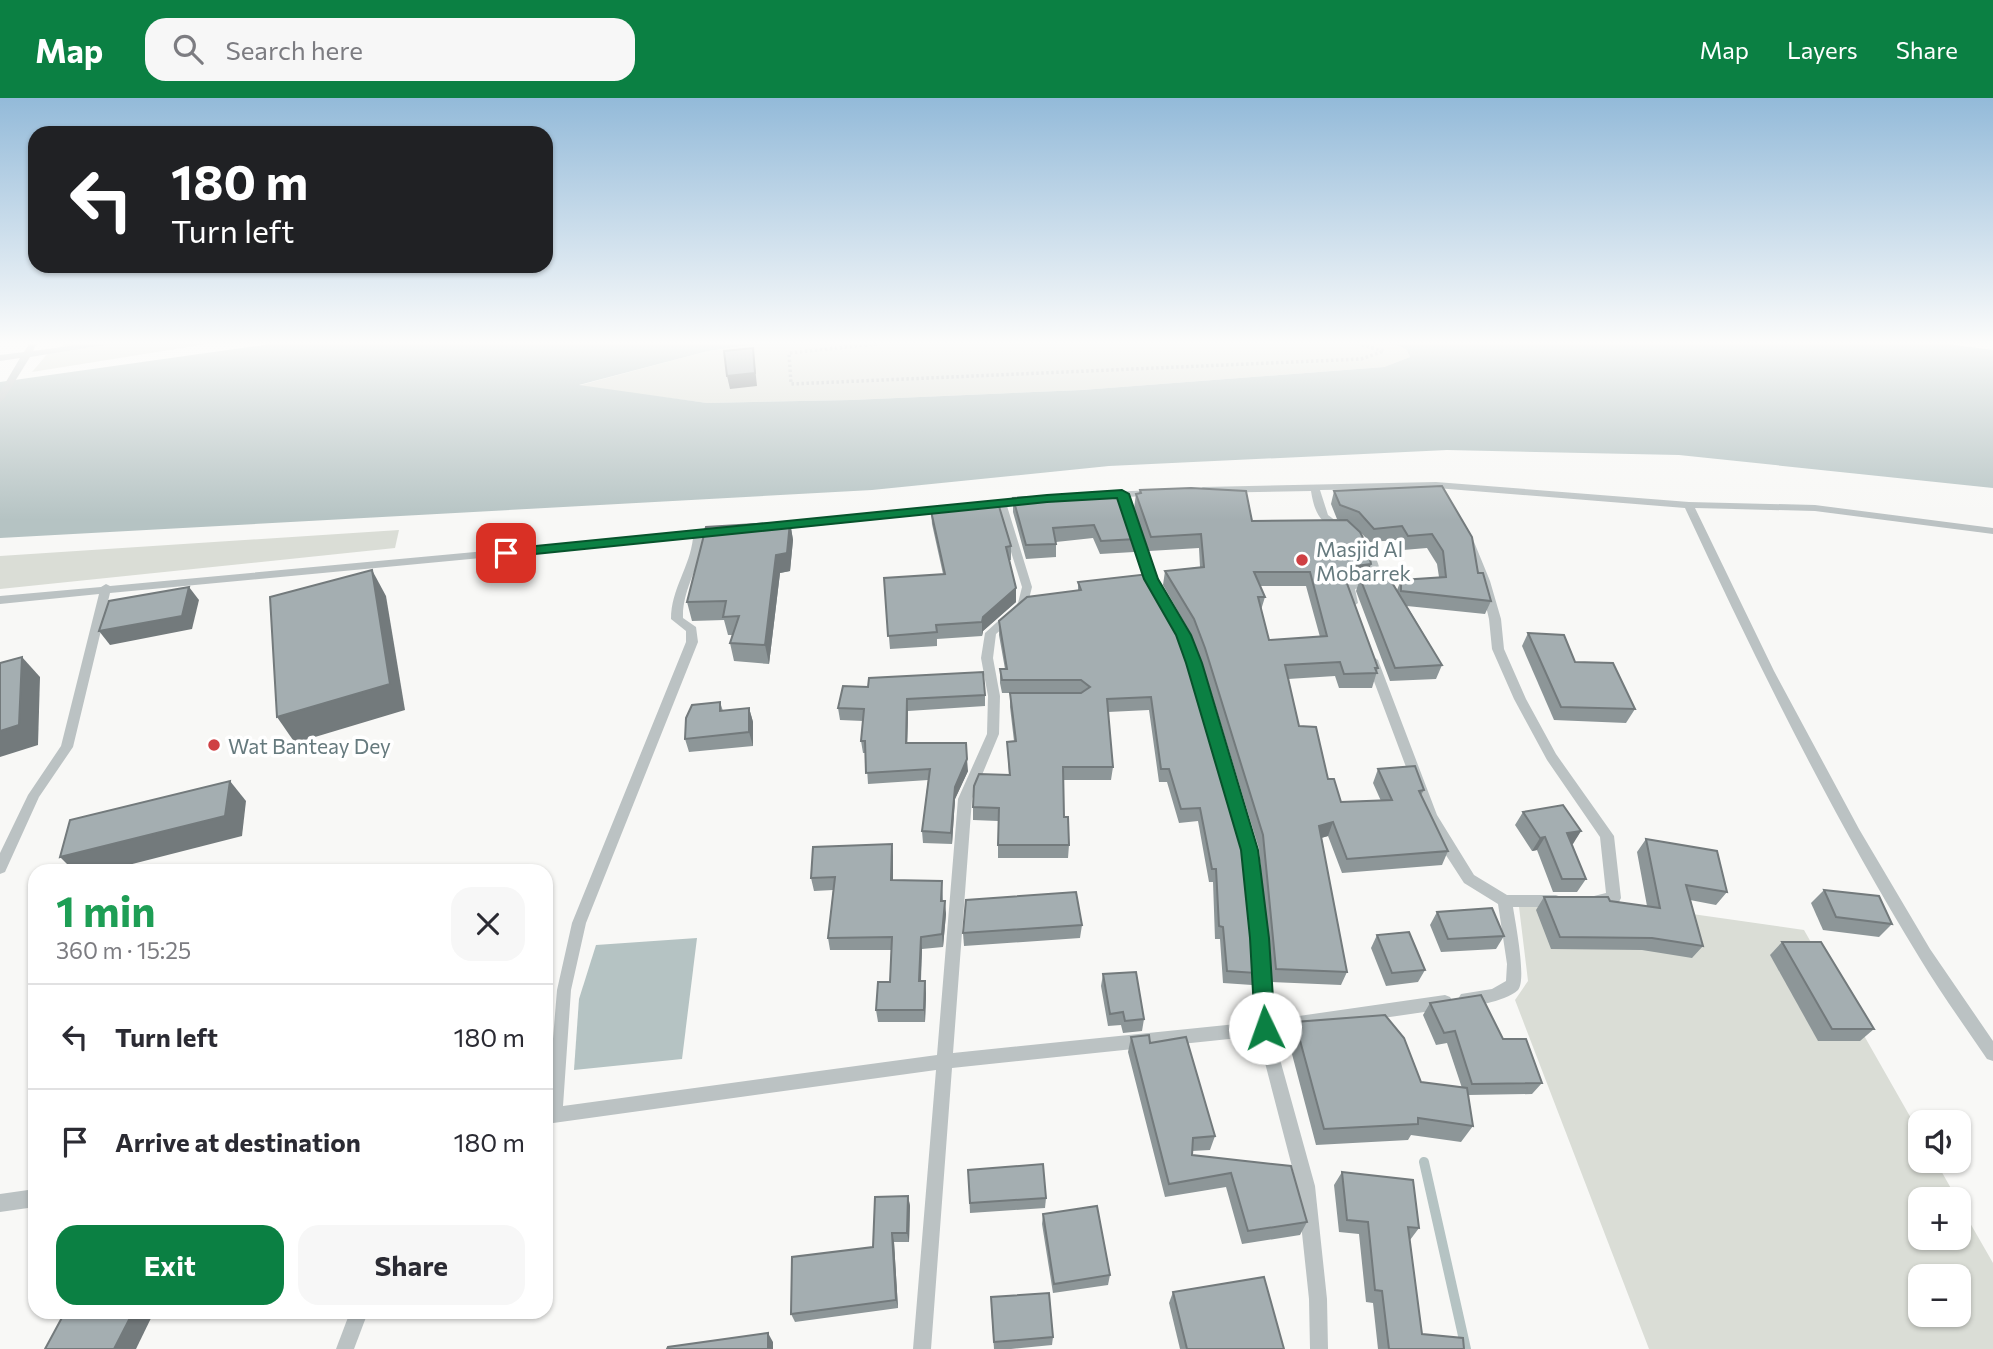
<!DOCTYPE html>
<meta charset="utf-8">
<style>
:root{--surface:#fff;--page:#f7f7f7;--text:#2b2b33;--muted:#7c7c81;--line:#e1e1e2;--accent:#0b8043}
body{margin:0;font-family:Commissioner,sans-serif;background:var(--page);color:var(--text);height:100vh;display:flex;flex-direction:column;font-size:26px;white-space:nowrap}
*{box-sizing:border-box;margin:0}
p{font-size:23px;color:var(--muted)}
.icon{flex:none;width:38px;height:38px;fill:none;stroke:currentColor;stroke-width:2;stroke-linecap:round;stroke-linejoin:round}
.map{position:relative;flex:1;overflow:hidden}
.sheet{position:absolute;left:28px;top:766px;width:525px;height:455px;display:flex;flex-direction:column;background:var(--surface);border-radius:21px;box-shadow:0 2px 5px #0004}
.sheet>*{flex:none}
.top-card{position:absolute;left:28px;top:28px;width:525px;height:147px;border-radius:21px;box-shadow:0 2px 5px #0004;background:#202124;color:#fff;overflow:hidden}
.tools{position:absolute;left:1908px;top:1012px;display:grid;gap:14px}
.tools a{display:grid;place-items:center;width:63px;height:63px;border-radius:14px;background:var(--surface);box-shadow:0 2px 5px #0004;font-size:35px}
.pin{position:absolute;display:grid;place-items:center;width:60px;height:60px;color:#fff;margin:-30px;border-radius:14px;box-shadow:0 4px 10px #0006}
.me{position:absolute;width:77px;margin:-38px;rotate:357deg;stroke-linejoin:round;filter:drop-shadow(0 0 5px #0008)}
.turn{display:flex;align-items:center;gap:24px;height:147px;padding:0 28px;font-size:32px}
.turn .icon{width:91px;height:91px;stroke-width:2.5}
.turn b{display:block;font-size:49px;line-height:60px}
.round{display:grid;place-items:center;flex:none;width:74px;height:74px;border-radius:21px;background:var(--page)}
.summary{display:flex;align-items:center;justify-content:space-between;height:119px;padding:0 28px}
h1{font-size:42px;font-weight:700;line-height:52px;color:#1e9e55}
.button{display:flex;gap:14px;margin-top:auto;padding:14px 28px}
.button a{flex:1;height:80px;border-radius:21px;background:var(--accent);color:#fff;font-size:28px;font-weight:700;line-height:80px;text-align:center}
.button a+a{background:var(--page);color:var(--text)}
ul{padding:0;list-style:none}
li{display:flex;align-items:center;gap:21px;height:105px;padding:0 28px;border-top:2px solid var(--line)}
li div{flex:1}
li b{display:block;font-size:26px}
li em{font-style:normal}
header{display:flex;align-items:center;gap:42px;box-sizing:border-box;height:98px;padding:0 35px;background:var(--accent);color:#fff}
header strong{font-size:33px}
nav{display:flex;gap:38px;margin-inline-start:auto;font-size:24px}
.search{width:490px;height:63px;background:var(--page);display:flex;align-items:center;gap:18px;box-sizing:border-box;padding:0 24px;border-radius:21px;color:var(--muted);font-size:26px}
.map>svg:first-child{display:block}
</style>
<header>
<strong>Map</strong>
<div class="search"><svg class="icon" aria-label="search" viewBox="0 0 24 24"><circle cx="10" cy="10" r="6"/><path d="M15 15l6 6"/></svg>Search here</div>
<nav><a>Map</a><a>Layers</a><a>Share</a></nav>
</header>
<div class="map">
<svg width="1993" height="1251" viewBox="0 0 1993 1251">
<rect width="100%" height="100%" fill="#f8f8f6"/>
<g fill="#daddd6" fill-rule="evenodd">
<polygon points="64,246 207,246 32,274 49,254"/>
<polygon points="757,246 1394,246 1406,251 1410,259 1384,269 1082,292 851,302 707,305 577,288 708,253"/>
<polygon points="399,432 395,450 0,491 0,458"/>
<path d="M 1615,805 L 1804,832 L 1920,1036 L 1920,1062 L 1935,1062 L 1957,1101 L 1920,1101 L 1920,1139 L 1958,1139 L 1958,1104 L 1993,1165 L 1993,1251 L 1649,1251 L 1515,902 L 1528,883 L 1519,809 ZM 1920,1178 L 1958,1178 L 1958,1216 L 1920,1216 Z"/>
</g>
<g fill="#b5c3c3">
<polygon points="271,246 757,246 708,253 579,287 707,305 851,302 1082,292 1384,269 1410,259 1406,251 1394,246 1948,246 1993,252 1993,390 1679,357 1447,352 1109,368 872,392 0,440 0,284"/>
<polygon points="697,840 682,961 574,972 579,901 596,847"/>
</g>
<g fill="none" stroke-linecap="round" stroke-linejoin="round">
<polyline stroke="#b5c3c3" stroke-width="10" points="1424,1064 1466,1251"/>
<polyline stroke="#b8bdbe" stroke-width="3.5" stroke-dasharray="2.5 2.5" stroke-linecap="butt" points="877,246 789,255 791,286 1361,261 1384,253 1359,246"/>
<g fill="#bbc2c3" fill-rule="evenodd">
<polygon points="29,246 37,246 33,253 84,246 111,246 30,259 4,301 0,304 0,294 20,260 0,263 0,257 24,254"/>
<path d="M 1436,384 L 1689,404 L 1815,407 L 1993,430 L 1993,436 L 1815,413 L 1695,410 L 1774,573 L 1859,731 L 1930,851 L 1993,943 L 1993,963 L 1987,961 C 1964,927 1940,894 1919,859 C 1831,715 1756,563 1685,410 L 1436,390 L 1320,392 L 1328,417 L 1344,429 L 1339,432 C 1319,426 1314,412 1311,393 L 1203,395 L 1198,392 L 1203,389 Z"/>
<path d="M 1153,392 L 1156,393 L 1156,397 L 1128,399 L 1156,481 L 1162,491 L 1157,495 L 1153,493 L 1146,481 L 1118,400 L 1047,403 L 1007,408 L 1032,489 L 1027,509 L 996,536 L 993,560 L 1000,598 L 999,636 L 972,701 L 953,955 L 1256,924 L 1252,840 L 1242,752 L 1188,565 L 1165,515 L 1171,511 L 1175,512 L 1200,565 L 1256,752 L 1266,840 L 1271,922 L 1445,897 L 1450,899 L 1453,904 L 1450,909 L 1445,911 L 1273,936 L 1315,1088 L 1327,1201 L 1328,1251 L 1310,1251 L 1309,1201 L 1297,1088 L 1258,938 L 952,970 L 931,1251 L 913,1251 L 936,972 L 546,1026 L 557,892 L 572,825 L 686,544 L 686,533 L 671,521 C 671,491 690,469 693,440 L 110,495 L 73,649 L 39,699 L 5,774 L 0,776 L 0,755 L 28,697 L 61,648 L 99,496 L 0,506 L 0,498 L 101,489 L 106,486 L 110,488 L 721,431 L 725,432 L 725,436 L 704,439 C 701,467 682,491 683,520 L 696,529 L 698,544 L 586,825 L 571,892 L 563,1008 L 937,957 L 958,701 L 987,636 L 988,598 L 981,560 L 985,535 L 1018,505 L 1022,489 L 997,409 L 983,411 L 978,408 L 983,405 L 1047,397 Z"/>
<polygon points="947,409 951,410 951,414 777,432 772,429 777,426"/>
<polygon points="1467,436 1472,439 1490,483 1501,521 1504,551 1526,601 1556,656 1614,738 1621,800 1619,804 1595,809 1590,807 1588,803 1590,799 1606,795 1600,739 1547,662 1514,601 1492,551 1489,521 1480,483 1462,439"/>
<path d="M 1363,445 L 1367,446 C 1376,458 1384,473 1378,487 L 1355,491 L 1358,505 L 1352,509 L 1346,505 L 1344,488 L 1345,486 L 1370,481 L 1367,466 L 1358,448 Z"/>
<path d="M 1372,558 L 1378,562 L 1437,717 L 1474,777 L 1507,797 L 1556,797 L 1561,799 L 1563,803 L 1561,807 L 1556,809 L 1513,809 C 1515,823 1527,882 1518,892 C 1512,898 1497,903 1488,905 C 1479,906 1469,909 1461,906 L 1458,901 L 1461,896 L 1492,891 L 1506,883 L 1507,866 L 1498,806 L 1464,785 L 1442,751 L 1424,717 L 1366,562 Z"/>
<polygon points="35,1091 35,1109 0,1114 0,1096"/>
<polygon points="350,1214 368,1214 354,1251 336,1251"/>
</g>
</g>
<g fill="#8d9698" fill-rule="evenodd">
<path d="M 1442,388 L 1491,503 L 1485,516 L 1407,508 L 1442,567 L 1436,581 L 1390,583 L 1356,493 L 1360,481 L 1346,483 L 1378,570 L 1372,590 L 1339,590 L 1335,578 L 1288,581 L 1299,628 L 1341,704 L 1381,703 L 1373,685 L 1378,671 L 1424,692 L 1421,697 L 1448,753 L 1442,767 L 1342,775 L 1328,738 L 1321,740 L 1347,874 L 1341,887 L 1271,884 L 1259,751 L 1202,564 L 1191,536 L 1163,487 L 1165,473 L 1200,469 L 1199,450 L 1149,453 L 1134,410 L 1136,396 L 1139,396 L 1140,392 L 1252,423 L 1340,422 L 1337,421 L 1331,406 L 1334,393 ZM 1353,427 L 1370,444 L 1397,442 L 1403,452 L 1427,450 L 1437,466 L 1439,479 L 1401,482 L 1397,492 L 1379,482 L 1367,479 ZM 1260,488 L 1306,488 L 1320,539 L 1269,542 L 1261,512 L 1265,499 Z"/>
<polygon points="1013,400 1054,400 1077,402 1136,441 1134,454 1100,456 1093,440 1056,444 1056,459 1026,461 1013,414"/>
<polygon points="931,413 1011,448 1011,462 1009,462 1016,490 1016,504 983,533 982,538 937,541 937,548 890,551 884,480 943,476 932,426"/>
<polygon points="790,424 793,442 790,473 780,475 769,566 734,563 730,545 732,537 728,537 724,522 692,523 687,504"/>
<polygon points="1149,476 1256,875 1252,887 1223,885 1220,841 1215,841 1213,784 1209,784 1198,723 1179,725 1167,684 1159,684 1149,612 1108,614 1113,669 1111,682 1063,682 1064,719 1069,747 1068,760 998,760 998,723 973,722 973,709 1009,677 1007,644 1014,643 1010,609 1010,595 1002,595 1000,585 1000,571 1005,571 999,537 999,523 1078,493 1078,484"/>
<polygon points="1528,535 1575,564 1635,611 1626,625 1554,622 1522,548"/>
<polygon points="843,588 985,597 985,608 908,613 907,645 968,673 955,701 952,746 923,745 922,733 928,682 868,686 866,655 863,655 861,643 863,623 840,622 838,610"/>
<polygon points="720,604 723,613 749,610 753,624 753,648 689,654 685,641"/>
<polygon points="1523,714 1581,733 1572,746 1586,781 1577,794 1553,794 1537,752 1532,753 1515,727"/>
<polygon points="1646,741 1727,794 1716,807 1690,802 1703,848 1692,860 1642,852 1551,851 1536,812 1544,799 1610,803 1647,808 1637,754"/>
<polygon points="892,746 893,759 893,782 942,783 943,803 946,816 943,849 922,851 921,883 925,883 926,896 925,924 878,924 876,912 890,884 891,852 830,852 828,840 833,792 814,793 811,780"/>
<polygon points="1824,792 1892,826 1879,839 1823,832 1811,805"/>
<polygon points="1437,814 1504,838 1496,851 1441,854 1430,827"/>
<polygon points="1082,827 1080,840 964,848 963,835"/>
<polygon points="1377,837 1425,872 1418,884 1386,888 1371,850"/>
<polygon points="1782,844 1874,931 1860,943 1818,943 1770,857"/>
<polygon points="1103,876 1144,921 1142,933 1123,935 1121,927 1108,928 1101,888"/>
<polygon points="1430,905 1503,941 1542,985 1532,996 1468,997 1473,1028 1461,1044 1411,1037 1408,1042 1316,1047 1288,941 1295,924 1421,984 1462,990 1447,945 1436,947 1423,917"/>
<polygon points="1131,939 1150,945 1215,1038 1210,1052 1192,1053 1192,1057 1291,1068 1307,1124 1300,1137 1242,1146 1226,1089 1165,1099 1128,954"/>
<polygon points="968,1072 1046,1100 1045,1110 970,1115"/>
<polygon points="1342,1074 1419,1130 1410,1142 1422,1236 1464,1251 1378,1251 1373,1205 1366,1204 1359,1136 1339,1134 1334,1087"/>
<polygon points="908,1098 910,1108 909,1144 894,1144 898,1210 795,1224 791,1216 873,1149"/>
<polygon points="1043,1116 1110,1177 1108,1187 1053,1195 1042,1126"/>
<polygon points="1173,1194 1284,1251 1180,1251 1169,1205"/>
<polygon points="991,1208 1053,1239 1052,1247 1011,1251 994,1251"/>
</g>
<g fill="#737a7c">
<polygon points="753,250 757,288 730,291 727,278"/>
<polygon points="790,424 793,442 790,473 780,475 769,566 765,547 776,457"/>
<polygon points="1371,466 1366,480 1345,483 1345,480 1349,469"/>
<polygon points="372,472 386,498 405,612 295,645 277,619"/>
<polygon points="189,489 199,502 192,531 110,547 99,533"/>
<polygon points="1016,490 1016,504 983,533 982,538 982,524 983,519"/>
<polygon points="22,559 40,579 38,647 0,659 0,633"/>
<polygon points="907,601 908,613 907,657 906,645"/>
<polygon points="749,610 753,624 753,648 749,634"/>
<polygon points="967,661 968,673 955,701 952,746 951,735 955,689"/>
<polygon points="230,683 246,703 242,738 101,774 75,774 60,759"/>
<polygon points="1333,724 1328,738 1314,742 1319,728"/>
<polygon points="1581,733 1573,746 1559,748 1567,735"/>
<polygon points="1545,739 1537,752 1532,753 1540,740"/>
<polygon points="892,746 893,759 893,795 891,782"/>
<polygon points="945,803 946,816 943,849 942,836"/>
<polygon points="921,839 922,851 920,896 919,883"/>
<polygon points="925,883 926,896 925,924 924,912"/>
<polygon points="546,907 552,917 546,971"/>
<polygon points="908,1098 910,1108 909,1144 907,1135"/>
<polygon points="892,1135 894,1144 898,1210 896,1202"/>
<polygon points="133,1214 154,1214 136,1251 114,1251"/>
<polygon points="768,1235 773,1244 773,1251 768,1251"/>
</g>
<g fill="#a4aeb1" stroke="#737a7c" stroke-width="2" fill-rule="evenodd">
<polygon points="753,250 755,275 727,278 724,253"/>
<polygon points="1442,388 1472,439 1478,475 1483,475 1491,503 1401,493 1401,482 1446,479 1443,453 1432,436 1408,438 1402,428 1374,431 1359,414 1340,407 1334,393"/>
<path d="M 1191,390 L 1246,393 L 1252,423 L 1347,422 L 1360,434 L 1367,447 L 1371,466 L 1349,469 L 1345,480 L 1378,570 L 1375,570 L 1377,575 L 1344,576 L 1340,564 L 1285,567 L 1299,628 L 1316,629 L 1328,681 L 1334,681 L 1341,704 L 1392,702 L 1378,671 L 1415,668 L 1424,692 L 1419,693 L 1448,753 L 1347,761 L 1333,724 L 1319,728 L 1347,874 L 1276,871 L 1263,737 L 1205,550 L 1194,521 L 1165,473 L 1204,469 L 1201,436 L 1151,439 L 1136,396 L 1141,395 L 1140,392 ZM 1254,474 L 1310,474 L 1327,538 L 1269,542 L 1258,499 L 1265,499 Z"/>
<polygon points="1054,398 1054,400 1076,399 1077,402 1121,398 1136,441 1101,443 1094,427 1053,430 1056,446 1026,447 1013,400"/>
<polygon points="998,405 1011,448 1006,449 1016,490 983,519 982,524 936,527 937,534 888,538 884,480 945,476 931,413"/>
<polygon points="790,424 787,455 776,457 765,547 730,545 739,518 723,519 726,503 687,504 706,429"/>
<polygon points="372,472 390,586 277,619 270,499"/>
<polygon points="1149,476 1177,525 1188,552 1243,739 1256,875 1227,873 1223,829 1219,828 1216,771 1212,771 1200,710 1181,711 1169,671 1161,671 1151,599 1107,601 1113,669 1063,669 1064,719 1068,719 1069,747 998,747 999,710 973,709 974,688 979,676 1010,677 1007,644 1016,643 1010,595 1081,595 1090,589 1081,582 1002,582 1000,571 1007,571 999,523 1027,499 1081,492 1078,484"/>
<polygon points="1378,477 1379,482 1391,483 1442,567 1395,570 1360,480"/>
<polygon points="189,489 182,518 99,533 109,503"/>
<polygon points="1528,535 1564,537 1575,564 1613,565 1635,611 1561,609"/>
<polygon points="22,559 19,627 0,633 0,565"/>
<polygon points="983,574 985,597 907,601 906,645 966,645 967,661 955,689 951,735 922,733 930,671 866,675 865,643 861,643 864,611 838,610 843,588 868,589 869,580"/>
<polygon points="720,604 720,613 749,610 749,634 685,641 686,620 692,607"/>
<polygon points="230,683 225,718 60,759 70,722"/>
<polygon points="1563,707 1581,733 1567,735 1586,781 1562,781 1545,739 1540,740 1523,714"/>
<polygon points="1646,741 1717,753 1727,794 1686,787 1703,848 1652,840 1560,839 1544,799 1608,799 1610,803 1660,810"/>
<polygon points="892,746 891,782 942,783 941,803 945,803 942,836 921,839 919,883 925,883 924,912 876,912 878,884 890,884 892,839 828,840 835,779 811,780 813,749"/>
<polygon points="1824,792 1879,798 1892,826 1836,819"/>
<polygon points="1076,794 1082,827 963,835 966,802"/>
<polygon points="1492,810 1504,838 1448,841 1437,814"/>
<polygon points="1409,834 1425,872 1392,875 1377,837"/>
<polygon points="1782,844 1821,844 1874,931 1832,931"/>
<polygon points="1136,874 1144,921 1125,923 1123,914 1110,916 1103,876"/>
<polygon points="1481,897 1503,941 1526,941 1542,985 1472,986 1455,933 1444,935 1430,905"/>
<polygon points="1385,917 1404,940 1421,984 1467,990 1473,1028 1418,1020 1418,1026 1324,1031 1295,924"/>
<polygon points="1149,937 1150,945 1186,939 1215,1038 1193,1040 1192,1057 1291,1068 1307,1124 1248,1133 1231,1075 1169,1086 1131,939"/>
<polygon points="1043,1066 1046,1100 970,1105 968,1072"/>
<polygon points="1342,1074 1413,1082 1419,1130 1408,1129 1422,1236 1463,1240 1464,1251 1389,1251 1382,1193 1375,1192 1368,1124 1347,1122"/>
<polygon points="908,1098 907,1135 892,1135 896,1202 791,1216 792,1159 873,1149 875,1099"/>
<polygon points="1097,1108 1110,1177 1054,1186 1043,1116"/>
<polygon points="1264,1179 1284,1251 1187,1251 1173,1194"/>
<polygon points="1049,1195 1053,1239 994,1244 991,1199"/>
<polygon points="65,1214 133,1214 114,1251 45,1251"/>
<polygon points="768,1235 768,1251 667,1251 668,1249"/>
</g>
<linearGradient id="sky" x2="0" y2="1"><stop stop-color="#93bad9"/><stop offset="0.58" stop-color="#fcfcfb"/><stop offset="1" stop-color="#fcfcfb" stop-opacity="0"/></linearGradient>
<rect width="1993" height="422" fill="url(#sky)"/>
<polygon fill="#0b8043" stroke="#07532c" stroke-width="2" points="1122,392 1129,396 1158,481 1191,537 1202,565 1258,752 1269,840 1275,930 1272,936 1265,939 1257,936 1255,930 1250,840 1241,752 1186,565 1176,537 1144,481 1117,400 1047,404 506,459 499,455 506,451 1047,397"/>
<g fill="#cf4043" stroke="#fff" stroke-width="2.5">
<circle cx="1302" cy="462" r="7"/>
<circle cx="214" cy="647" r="7"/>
</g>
<g text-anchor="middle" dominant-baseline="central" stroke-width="7" stroke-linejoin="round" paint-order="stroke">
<g font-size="21" fill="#667a7e" stroke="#fff" text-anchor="start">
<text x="1316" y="450">Masjid Al<tspan x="1316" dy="24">Mobarrek</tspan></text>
<text x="228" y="647">Wat Banteay Dey</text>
</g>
</g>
</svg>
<div class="tools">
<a><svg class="icon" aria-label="sound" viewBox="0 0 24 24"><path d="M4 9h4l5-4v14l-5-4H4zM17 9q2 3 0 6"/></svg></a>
<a>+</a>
<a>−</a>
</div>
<div class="pin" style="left:506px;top:455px;background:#d93025"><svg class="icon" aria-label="arrive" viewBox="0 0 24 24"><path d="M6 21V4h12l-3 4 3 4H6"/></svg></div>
<svg class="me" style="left:1265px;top:930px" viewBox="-20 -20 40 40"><circle r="19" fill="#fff"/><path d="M0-13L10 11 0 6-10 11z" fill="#0b8043"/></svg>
<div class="top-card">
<div class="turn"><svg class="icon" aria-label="left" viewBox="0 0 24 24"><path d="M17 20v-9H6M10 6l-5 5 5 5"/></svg><div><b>180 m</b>Turn left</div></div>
</div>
<section class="sheet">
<div class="summary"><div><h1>1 min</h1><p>360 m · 15:25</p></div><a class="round"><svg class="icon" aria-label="close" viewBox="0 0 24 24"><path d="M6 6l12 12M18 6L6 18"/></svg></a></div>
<ul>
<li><svg class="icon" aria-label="left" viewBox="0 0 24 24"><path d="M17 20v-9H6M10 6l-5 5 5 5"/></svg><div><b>Turn left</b></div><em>180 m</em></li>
<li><svg class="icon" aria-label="arrive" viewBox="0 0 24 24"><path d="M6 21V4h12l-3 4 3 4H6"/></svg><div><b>Arrive at destination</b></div><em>180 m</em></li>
</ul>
<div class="button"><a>Exit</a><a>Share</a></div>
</section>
</div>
